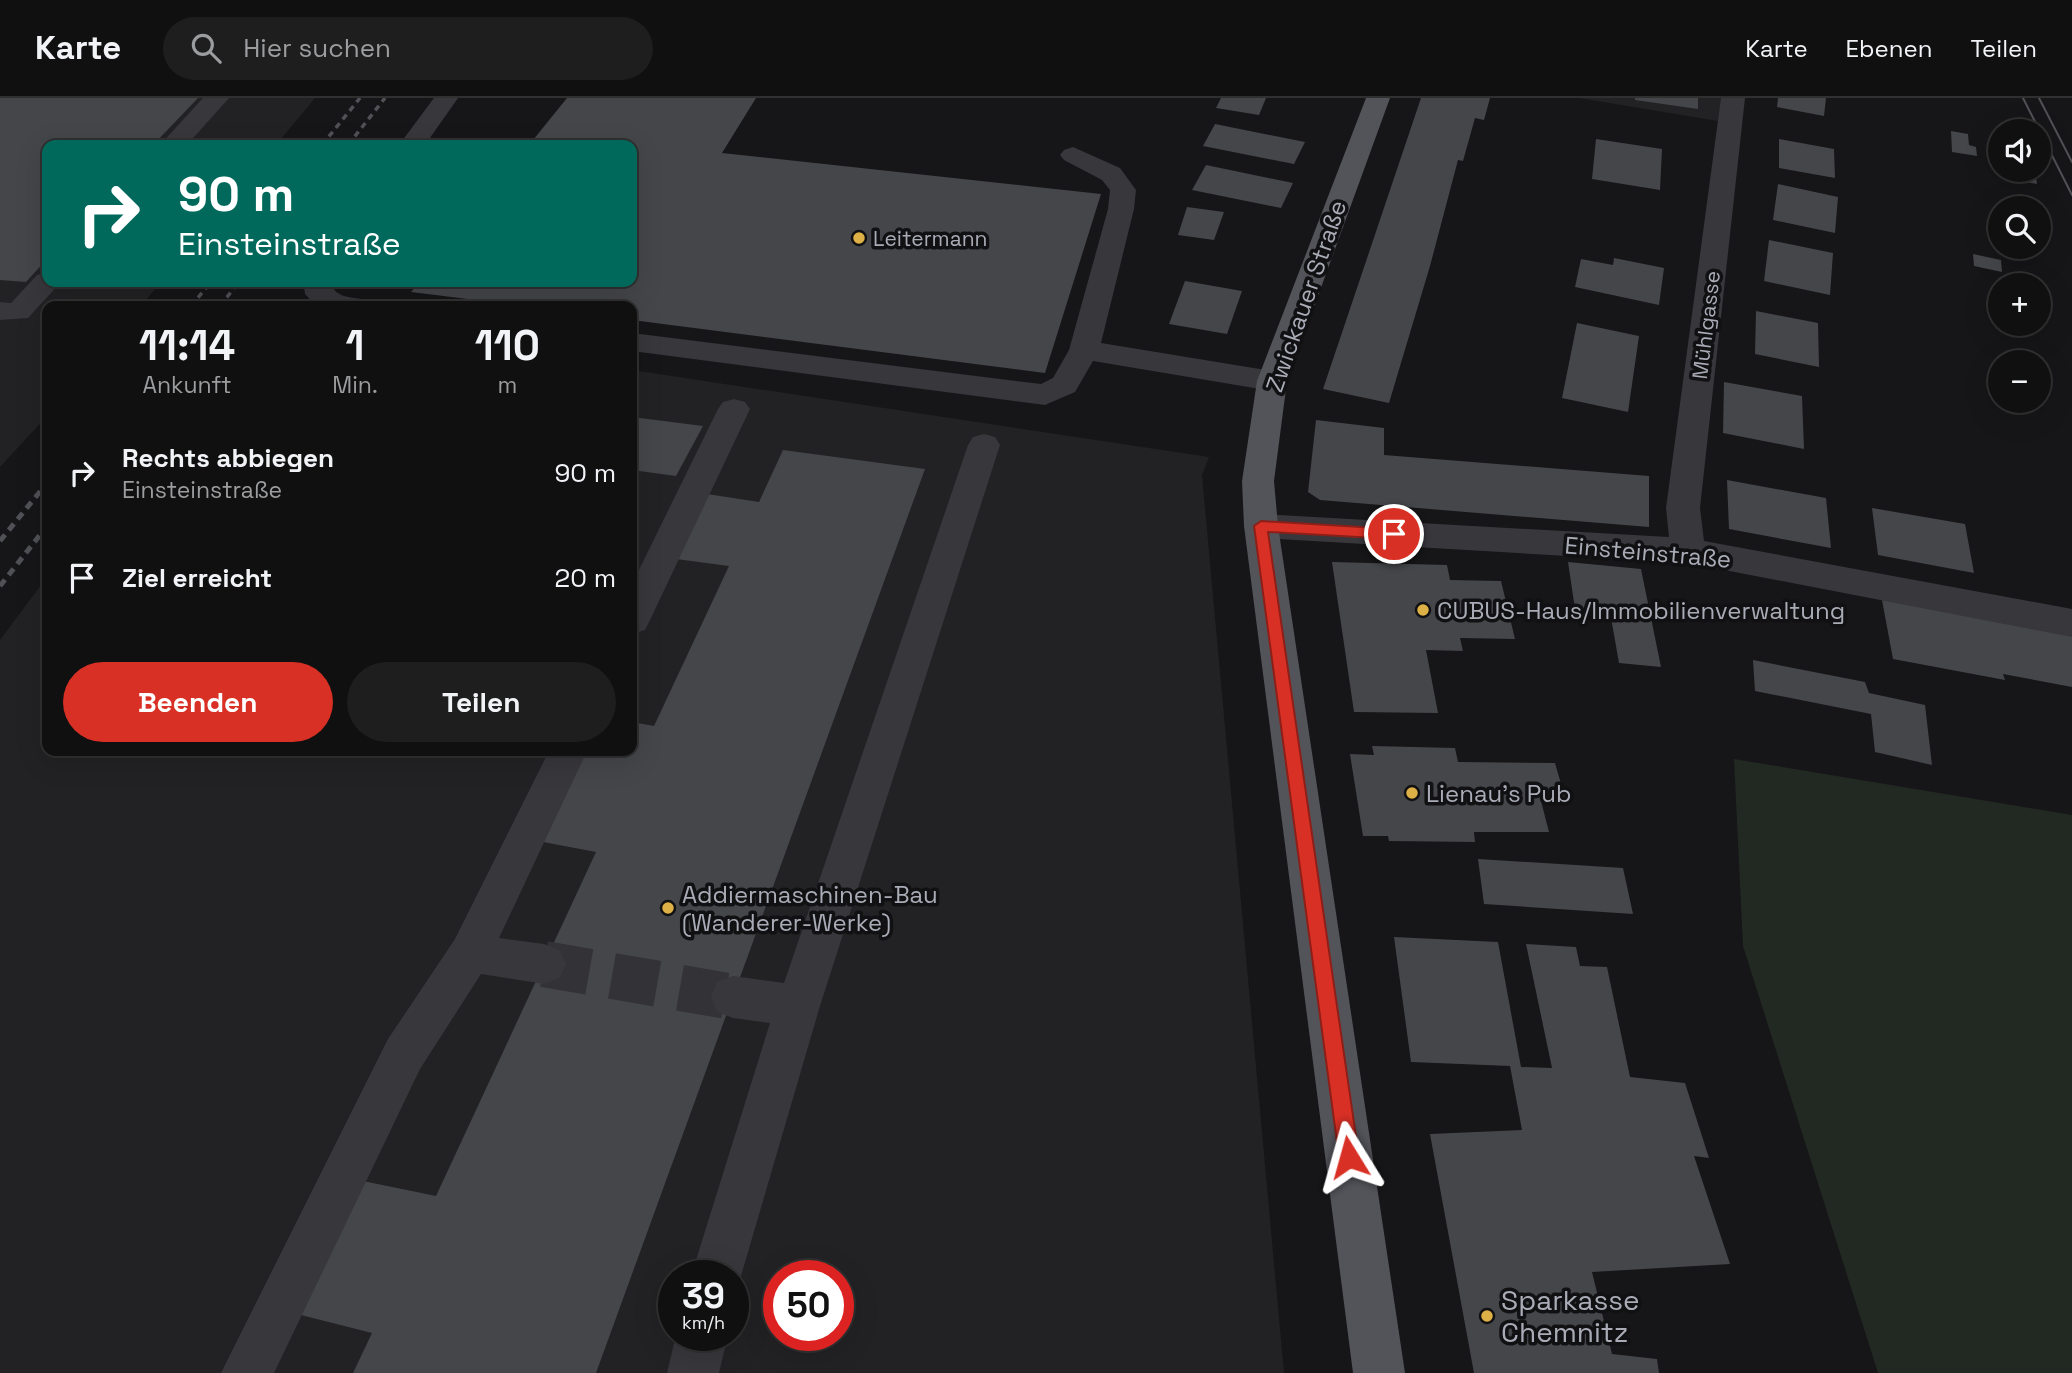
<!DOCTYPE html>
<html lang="de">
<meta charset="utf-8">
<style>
:root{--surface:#101011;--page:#1e1e1f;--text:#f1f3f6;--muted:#9c9d9f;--line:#303031;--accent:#d93025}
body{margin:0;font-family:"Space Grotesk",sans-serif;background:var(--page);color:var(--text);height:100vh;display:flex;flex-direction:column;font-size:26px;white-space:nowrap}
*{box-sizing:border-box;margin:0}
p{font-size:23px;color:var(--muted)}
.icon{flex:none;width:38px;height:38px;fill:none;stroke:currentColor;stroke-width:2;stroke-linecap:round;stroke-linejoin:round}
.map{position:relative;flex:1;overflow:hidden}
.details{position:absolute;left:42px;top:203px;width:595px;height:455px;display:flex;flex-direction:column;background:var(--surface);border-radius:14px;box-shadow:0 7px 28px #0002,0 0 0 2px var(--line)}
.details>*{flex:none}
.top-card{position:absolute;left:42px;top:42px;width:595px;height:147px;border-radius:14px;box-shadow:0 7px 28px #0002,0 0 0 2px var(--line);background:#00695c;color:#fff;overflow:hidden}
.tools{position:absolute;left:1988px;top:21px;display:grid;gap:14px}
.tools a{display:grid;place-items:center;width:63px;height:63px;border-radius:50%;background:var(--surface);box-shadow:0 7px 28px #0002,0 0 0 2px var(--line);font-size:35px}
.speed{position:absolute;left:658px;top:1162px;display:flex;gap:14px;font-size:35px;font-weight:700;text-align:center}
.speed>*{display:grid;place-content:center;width:91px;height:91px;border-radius:50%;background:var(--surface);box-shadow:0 7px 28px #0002,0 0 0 2px var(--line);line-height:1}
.speed small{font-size:18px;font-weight:400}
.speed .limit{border:10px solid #d22;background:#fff;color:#111}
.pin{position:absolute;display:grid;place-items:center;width:60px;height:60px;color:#fff;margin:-30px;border:4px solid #fff;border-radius:50%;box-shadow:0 2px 7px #0007}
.me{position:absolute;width:77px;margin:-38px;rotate:352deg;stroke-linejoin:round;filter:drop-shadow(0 0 5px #0008)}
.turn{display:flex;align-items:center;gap:24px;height:147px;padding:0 21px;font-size:32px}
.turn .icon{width:91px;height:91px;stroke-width:2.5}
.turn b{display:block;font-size:49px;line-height:60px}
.eta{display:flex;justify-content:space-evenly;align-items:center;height:119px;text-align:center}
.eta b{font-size:42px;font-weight:800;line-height:49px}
.primary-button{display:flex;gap:14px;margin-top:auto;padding:14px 21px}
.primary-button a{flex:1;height:80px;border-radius:42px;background:var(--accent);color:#fff;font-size:28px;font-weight:800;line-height:80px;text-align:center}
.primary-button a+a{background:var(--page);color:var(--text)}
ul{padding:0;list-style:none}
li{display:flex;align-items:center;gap:21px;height:105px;padding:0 21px}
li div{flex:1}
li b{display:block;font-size:26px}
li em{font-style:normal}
header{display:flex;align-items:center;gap:42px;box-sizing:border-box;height:98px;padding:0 35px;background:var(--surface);border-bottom:2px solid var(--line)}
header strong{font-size:33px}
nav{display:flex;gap:38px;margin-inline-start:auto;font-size:24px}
.search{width:490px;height:63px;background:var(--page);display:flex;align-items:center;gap:18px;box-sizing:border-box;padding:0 24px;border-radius:38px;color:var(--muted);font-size:26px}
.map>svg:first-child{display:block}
</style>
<header>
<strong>Karte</strong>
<div class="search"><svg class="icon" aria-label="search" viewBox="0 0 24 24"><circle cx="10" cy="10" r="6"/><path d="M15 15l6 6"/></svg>Hier suchen</div>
<nav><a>Karte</a><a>Ebenen</a><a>Teilen</a></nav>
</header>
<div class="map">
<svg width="2072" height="1275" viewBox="0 0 2072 1275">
<rect width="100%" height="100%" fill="#161517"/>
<g fill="#222224" fill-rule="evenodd">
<polygon points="0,0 315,0 276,47 47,47 47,184 161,184 141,208 47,208 47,318 0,369"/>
<polygon points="1579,0 1722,0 1718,23"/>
<path d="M 632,272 L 1209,359 L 1202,377 L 1284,1275 L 0,1275 L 0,542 L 47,479 L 47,653 L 632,653 ZM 674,1178 L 733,1178 L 733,1237 L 674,1237 ZM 779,1178 L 838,1178 L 838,1237 L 779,1237 Z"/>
</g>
<polygon fill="#222923" points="1734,661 2072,717 2072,1275 1878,1275 1743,848"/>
<g fill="#45464a">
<polygon points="0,0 198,0 153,47 47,47 47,161 26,184 0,182"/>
<polygon points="567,0 756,0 722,55 1101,96 1045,275 632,222 632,208 525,208 411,194 419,184 632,184 632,47 529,47"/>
<polygon points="1221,0 1266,0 1259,17 1216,10"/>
<polygon points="1421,0 1490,0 1484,22 1475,20 1463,63 1458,62 1430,168 1389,305 1323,291"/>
<polygon points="1635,0 1698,0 1698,11 1635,2"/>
<polygon points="1778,0 1826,0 1824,18 1777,9"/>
<polygon points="1215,26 1305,44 1294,66 1203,48"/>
<polygon points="1951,33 1968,36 1969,47 1976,49 1977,58 1952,54"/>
<polygon points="1596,41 1662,51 1660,92 1592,81"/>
<polygon points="1779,41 1834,51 1835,80 1779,70"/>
<polygon points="1206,67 1293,85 1281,110 1192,92"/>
<polygon points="1998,72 2035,74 2037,86 2000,79"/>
<polygon points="1778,86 1838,99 1835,135 1773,122"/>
<polygon points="1187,109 1224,114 1214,142 1178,137"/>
<polygon points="1769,142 1833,155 1830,197 1764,183"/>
<polygon points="1973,156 2001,162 2002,174 1974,168"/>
<polygon points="1614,160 1664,170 1659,207 1575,189 1581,161 1613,167"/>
<polygon points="1185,183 1242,193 1227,236 1169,226"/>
<polygon points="1756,213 1818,225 1819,269 1755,256"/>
<polygon points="1577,225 1639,238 1628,314 1562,300"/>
<polygon points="1724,284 1802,298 1804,351 1723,335"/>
<polygon points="632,319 703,328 676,378 632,372"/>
<polygon points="1316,322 1384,330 1384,357 1649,378 1649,429 1320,402 1308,394"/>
<polygon points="783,352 925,371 596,1275 353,1275 372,1235 293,1215 358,1082 436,1098 596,754 538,743 583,653 632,653 632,624 654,628 729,468 676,461 707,396 759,404"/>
<polygon points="1727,382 1826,400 1831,450 1729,431"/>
<polygon points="1872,410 1965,426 1974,475 1878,457"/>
<polygon points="1332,464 1447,467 1450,482 1501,483 1515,541 1460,540 1463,553 1426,552 1438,615 1354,614"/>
<polygon points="1568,464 1641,471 1661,569 1619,565 1610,514 1575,511"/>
<polygon points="1882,502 2072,537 2072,589 2003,576 2005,582 1893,561"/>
<polygon points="1753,562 1865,584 1869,595 1925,607 1932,667 1875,654 1871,616 1755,593"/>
<polygon points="1372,648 1455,650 1458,664 1555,665 1566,703 1541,703 1549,734 1474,734 1475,744 1389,743 1388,738 1363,738 1350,656 1374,657"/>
<polygon points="1478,761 1623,770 1633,816 1484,806"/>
<polygon points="1394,839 1498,844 1521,969 1552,970 1526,846 1576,849 1580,868 1607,869 1630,979 1685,985 1709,1060 1694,1058 1730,1166 1592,1174 1612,1256 1657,1261 1659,1275 1474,1275 1430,1036 1522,1032 1510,968 1411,964"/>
</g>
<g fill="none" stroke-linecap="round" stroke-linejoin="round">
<polyline stroke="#333337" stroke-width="46" stroke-dasharray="46 23" stroke-linecap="butt" points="544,866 733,899"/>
<g fill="#37373c" fill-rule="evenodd">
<polygon points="203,0 229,0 187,47 160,47"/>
<polygon points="434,0 458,0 425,47 399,47"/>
<polygon points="1721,0 1745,0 1700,410 1704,443 2072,511 2072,539 1688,465 1261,440 1249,437 1244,428 1249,419 1261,416 1669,439 1666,410"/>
<polygon points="1073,49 1120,70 1136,92 1134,111 1101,245 1272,273 1283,276 1287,283 1283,290 1272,293 1093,263 1075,294 1045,307 632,253 632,235 1041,286 1053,280 1069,252 1108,111 1110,92 1102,82 1064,62 1060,57 1064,52"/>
<polygon points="47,175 47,184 61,184 28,220 0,222 0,204 11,205 37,177"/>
<path d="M 303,184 L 331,184 C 335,201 350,198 365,202 L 370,208 L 316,208 L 305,196 Z"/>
<polygon points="734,301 745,304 750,311 650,522 645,532 632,536 632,486 718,311 723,304"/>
<polygon points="984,336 995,339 1000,347 820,908 741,1178 733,1196 733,1178 691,1178 770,925 733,920 717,914 711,899 717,884 733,878 784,885 968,347 973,339"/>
<polygon points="549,653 587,653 499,840 544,846 559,852 566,866 559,880 544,886 481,876 420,971 274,1275 221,1275 388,941 455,841"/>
<polygon points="676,1237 728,1237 719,1275 667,1275"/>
</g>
<polygon fill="#53545a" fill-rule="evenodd" points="1366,0 1390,0 1287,283 1274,383 1278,428 1405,1275 1353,1275 1244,428 1242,383 1257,283"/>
<g stroke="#505156" stroke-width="2">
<polyline points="2023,0 2072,97"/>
<polyline points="2039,0 2072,64"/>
</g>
<g stroke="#505156" stroke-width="3.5" stroke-dasharray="6 5" stroke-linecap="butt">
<polyline points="322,47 360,0"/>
<polyline points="348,47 385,0"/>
<polyline points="191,208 211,184"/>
<polyline points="220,208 239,184"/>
</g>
<g stroke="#505156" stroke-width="5" stroke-dasharray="8 6" stroke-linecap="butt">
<polyline points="0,443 47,385"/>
<polyline points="0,488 47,428"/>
</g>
</g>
<polygon fill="#d93025" stroke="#8d1f18" stroke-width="2" points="1261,423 1394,431 1401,436 1394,441 1268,434 1359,1059 1356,1066 1349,1068 1342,1066 1339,1059 1254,428"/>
<g fill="#deb147" stroke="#111012" stroke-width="2.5">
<circle cx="859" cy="140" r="7"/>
<circle cx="1423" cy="512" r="7"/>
<circle cx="1412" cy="695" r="7"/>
<circle cx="668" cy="810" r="7"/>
<circle cx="1487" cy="1218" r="7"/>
</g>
<g text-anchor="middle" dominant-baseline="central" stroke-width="7" stroke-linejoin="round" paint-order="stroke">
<g font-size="21" fill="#a9acb6" stroke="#111012" text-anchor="start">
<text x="873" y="140">Leitermann</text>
</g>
<g font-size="21" fill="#a9acb6" stroke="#111012">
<text transform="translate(1706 227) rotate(-83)">Mühlgasse</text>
</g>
<g font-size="24" fill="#a9acb6" stroke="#111012">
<text transform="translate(1306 198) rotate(-71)">Zwickauer Straße</text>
<text transform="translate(1648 454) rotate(5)">Einsteinstraße</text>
</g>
<g font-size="24" fill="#a9acb6" stroke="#111012" text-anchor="start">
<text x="1437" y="512">CUBUS-Haus/Immobilienverwaltung</text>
<text x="1426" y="695">Lienau's Pub</text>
<text x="682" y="796">Addiermaschinen-Bau<tspan x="682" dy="28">(Wanderer-Werke)</tspan></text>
</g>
<g font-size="28" fill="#a9acb6" stroke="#111012" text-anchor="start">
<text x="1501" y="1202">Sparkasse<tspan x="1501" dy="32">Chemnitz</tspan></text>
</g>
</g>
</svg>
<div class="tools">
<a><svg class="icon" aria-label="sound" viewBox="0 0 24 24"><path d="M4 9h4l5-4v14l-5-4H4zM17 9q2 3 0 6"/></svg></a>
<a><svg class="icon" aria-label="search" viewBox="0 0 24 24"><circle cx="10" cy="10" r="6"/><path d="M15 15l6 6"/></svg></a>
<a>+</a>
<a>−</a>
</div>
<div class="speed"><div>39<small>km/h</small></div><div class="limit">50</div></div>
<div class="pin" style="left:1394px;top:436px;background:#d93025"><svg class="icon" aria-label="arrive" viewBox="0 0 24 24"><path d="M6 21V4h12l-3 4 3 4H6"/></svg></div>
<svg class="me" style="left:1349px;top:1059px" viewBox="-20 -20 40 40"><path d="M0-17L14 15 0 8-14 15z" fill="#d93025" stroke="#fff" stroke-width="4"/></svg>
<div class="top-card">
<div class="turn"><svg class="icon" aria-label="right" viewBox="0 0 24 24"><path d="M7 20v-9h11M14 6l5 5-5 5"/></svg><div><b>90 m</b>Einsteinstraße</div></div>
</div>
<section class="details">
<div class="eta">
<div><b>11:14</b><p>Ankunft</p></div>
<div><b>1</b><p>Min.</p></div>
<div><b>110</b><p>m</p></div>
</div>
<ul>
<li><svg class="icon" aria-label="right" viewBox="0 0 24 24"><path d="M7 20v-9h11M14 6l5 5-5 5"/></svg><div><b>Rechts abbiegen</b><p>Einsteinstraße</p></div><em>90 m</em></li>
<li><svg class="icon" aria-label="arrive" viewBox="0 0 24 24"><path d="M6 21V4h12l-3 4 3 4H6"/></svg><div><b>Ziel erreicht</b></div><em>20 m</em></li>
</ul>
<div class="primary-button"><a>Beenden</a><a>Teilen</a></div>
</section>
</div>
